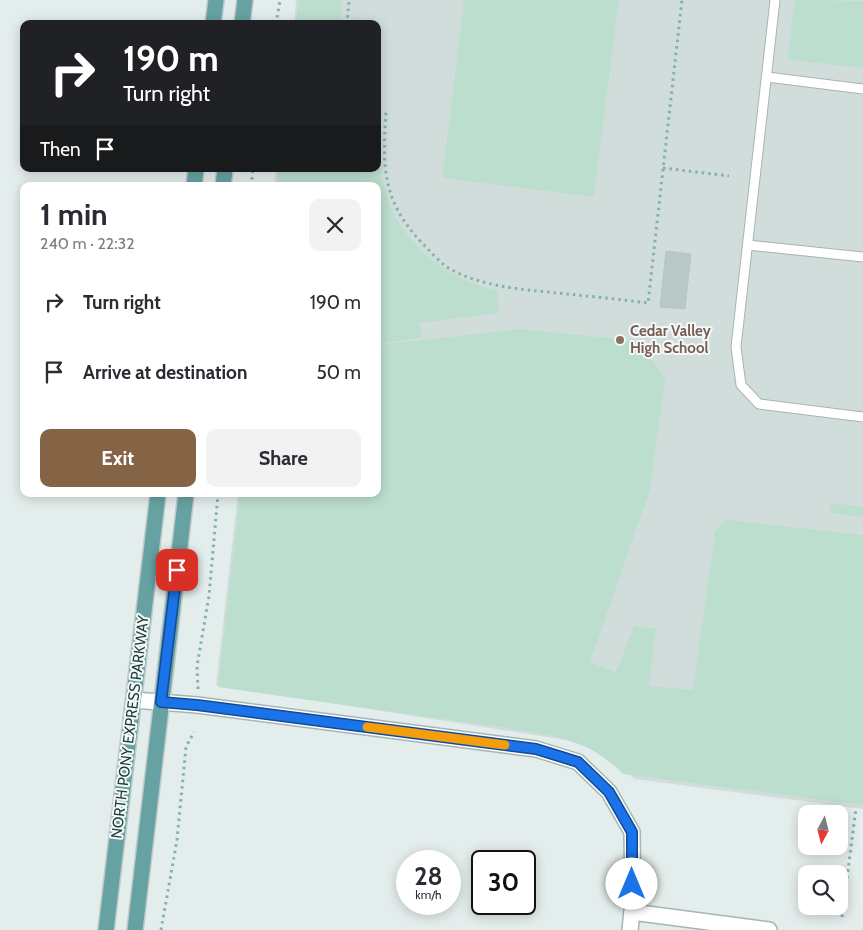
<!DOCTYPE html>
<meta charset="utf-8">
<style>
:root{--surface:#fff;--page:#f2f2f3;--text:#2b2b33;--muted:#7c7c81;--accent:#856445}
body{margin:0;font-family:Cabin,sans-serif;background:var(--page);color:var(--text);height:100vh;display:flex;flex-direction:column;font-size:19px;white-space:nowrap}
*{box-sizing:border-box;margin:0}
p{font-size:16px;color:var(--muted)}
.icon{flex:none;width:28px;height:28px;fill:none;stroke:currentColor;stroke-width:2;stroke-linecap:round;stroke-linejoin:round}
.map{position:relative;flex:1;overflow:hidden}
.details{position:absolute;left:20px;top:182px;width:361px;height:315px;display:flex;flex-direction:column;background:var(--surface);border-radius:10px;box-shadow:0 2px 12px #0003}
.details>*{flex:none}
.top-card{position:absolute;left:20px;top:20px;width:361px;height:152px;border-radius:10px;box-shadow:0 2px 12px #0003;background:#202124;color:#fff;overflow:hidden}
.needle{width:32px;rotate:187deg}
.tools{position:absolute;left:798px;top:805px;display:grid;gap:10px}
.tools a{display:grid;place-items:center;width:50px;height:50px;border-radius:10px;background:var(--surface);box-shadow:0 2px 12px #0003;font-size:25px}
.speed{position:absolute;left:396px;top:850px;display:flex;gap:10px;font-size:25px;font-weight:700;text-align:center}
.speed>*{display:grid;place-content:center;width:65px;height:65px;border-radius:50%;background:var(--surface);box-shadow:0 2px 12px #0003;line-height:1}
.speed small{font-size:12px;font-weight:400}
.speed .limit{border:2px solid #111;border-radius:8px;background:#fff;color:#111}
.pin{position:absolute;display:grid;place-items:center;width:42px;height:42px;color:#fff;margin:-21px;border-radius:10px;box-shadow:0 2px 8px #0006}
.me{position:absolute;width:55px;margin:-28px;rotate:0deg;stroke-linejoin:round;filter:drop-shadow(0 0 4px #0008)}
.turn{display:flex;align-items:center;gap:18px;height:105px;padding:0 20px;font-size:22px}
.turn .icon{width:65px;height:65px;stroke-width:2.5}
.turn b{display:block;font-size:35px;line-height:42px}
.then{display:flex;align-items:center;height:48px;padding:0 20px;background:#0003;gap:10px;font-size:19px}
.round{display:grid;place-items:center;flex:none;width:52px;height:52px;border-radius:10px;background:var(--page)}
.headline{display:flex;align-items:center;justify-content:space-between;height:85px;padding:0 20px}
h1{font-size:30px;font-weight:800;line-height:38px}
.primary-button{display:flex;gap:10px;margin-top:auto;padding:10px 20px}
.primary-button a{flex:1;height:58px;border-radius:10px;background:var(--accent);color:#fff;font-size:20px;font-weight:800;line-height:58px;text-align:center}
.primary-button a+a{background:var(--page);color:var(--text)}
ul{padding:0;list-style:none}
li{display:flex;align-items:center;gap:15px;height:70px;padding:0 20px}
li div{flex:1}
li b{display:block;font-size:19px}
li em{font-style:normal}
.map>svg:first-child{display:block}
</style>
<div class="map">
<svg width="863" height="930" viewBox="0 0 863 930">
<rect width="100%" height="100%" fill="#e3edeb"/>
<polygon fill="#d1dddb" points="296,0 863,0 863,809 635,779 592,744 216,685 238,494 378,494 378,186 274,186 276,169 378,169 378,24 294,24"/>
<g fill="#bcdece">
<polygon points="298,0 342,0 340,24 296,24"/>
<polygon points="464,0 619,0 594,197 442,178"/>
<polygon points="795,0 863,1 863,68 790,60 788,56"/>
<path d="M 378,133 C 380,157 381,182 390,205 C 409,250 450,281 497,290 L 499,313 L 419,323 L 422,338 L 378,344 L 378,186 L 276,186 L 278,169 L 378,169 Z"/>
<path d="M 520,329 L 638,341 L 665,378 L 650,490 L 587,671 L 591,663 L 616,672 L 634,626 L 656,629 L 649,686 L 693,690 L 715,531 L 727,520 L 863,535 L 863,805 L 623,774 C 593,744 568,739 527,731 L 218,687 L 240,494 L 378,494 L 378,345 Z"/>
<polygon points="830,503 863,507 863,517 830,513"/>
</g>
<polygon fill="#b8c8c5" stroke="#b5c7c4" points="666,251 691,254 685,309 660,307"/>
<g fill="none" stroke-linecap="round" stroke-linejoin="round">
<g stroke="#a5b5b4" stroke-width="11">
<g id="service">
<polyline points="775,0 736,347 741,385 759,404 863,417"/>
<polyline points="767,77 863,89"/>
<polyline points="748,245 863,257"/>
</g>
</g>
<g stroke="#a5b5b4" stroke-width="18">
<g id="minor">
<polyline points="134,700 197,705 536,749 578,762 609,792 632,832 633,901 630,930"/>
<polyline points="632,912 769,930"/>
</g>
</g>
<g stroke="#c1c9c9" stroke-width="18">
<g id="primary">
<polyline points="213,24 216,0"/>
<polyline points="242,24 245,0"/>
<polyline points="194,186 196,169"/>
<polyline points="223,186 225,169"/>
<polyline points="106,930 158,494"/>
<polyline points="135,930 186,494"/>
</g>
</g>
<g stroke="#83b1af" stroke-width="3" stroke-dasharray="2.5 4" stroke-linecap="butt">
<polyline points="276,24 280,0"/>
<polyline points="347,24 349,0"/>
<path d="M 378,113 L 386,114 C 382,168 383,202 422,243 C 431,252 440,263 450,269 C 483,287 520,289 557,293 C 587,296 618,299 648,303 L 682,0"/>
<polyline points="663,168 729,176"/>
<polyline points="251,186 253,169"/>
<polyline points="198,689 197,666 209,596 218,494"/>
<polyline points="842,917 856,808"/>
<polyline points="161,930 177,840 186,747 194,732"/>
</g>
<use href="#service" stroke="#fff" stroke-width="9"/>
<use href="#minor" stroke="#fff" stroke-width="15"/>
<use href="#primary" stroke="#67a2a3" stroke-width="15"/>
</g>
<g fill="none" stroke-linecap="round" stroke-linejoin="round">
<g stroke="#114b97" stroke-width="12">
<polyline id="route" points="177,570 161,702 197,705 536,749 578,762 609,792 632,832 632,884"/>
</g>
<use href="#route" stroke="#1a73e8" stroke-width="9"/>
<polyline stroke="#f59e0b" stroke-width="9" points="367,727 505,745"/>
</g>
<circle fill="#8d6e63" stroke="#f4f9f8" stroke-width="2" cx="620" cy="340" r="5"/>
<g text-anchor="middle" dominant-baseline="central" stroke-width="4" stroke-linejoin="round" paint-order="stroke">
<g font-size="15" font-weight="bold" fill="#785e54" stroke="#f4f9f8" text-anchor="start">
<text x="630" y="331">Cedar Valley<tspan x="630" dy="17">High School</tspan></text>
</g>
<g font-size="15" fill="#223f3f" stroke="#f4f9f8">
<text transform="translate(130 727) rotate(-83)">NORTH PONY EXPRESS PARKWAY</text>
</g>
</g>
</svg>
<div class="tools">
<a><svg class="needle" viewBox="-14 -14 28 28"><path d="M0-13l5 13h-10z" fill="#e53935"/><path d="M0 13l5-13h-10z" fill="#7c7c81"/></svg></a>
<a><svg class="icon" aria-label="search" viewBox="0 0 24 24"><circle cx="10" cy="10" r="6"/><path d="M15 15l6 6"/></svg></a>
</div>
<div class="speed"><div>28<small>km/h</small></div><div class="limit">30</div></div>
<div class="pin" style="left:177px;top:570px;background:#d93025"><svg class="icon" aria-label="arrive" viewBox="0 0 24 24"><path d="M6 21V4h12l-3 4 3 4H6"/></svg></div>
<svg class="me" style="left:632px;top:884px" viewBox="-20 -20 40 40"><circle r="19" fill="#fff"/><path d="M0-13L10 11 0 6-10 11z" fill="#1a73e8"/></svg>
<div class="top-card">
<div class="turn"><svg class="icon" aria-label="right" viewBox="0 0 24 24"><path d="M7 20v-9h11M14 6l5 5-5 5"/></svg><div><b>190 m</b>Turn right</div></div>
<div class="then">Then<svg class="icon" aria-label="arrive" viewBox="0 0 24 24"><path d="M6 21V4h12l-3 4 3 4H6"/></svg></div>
</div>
<section class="details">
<div class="headline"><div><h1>1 min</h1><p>240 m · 22:32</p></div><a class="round"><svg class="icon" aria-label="close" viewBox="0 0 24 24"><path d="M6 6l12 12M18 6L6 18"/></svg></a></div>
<ul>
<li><svg class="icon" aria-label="right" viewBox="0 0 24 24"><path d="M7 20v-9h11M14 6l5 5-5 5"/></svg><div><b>Turn right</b></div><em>190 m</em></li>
<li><svg class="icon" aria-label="arrive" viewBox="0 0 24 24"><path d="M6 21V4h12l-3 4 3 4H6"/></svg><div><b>Arrive at destination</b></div><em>50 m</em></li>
</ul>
<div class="primary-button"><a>Exit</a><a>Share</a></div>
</section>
</div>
